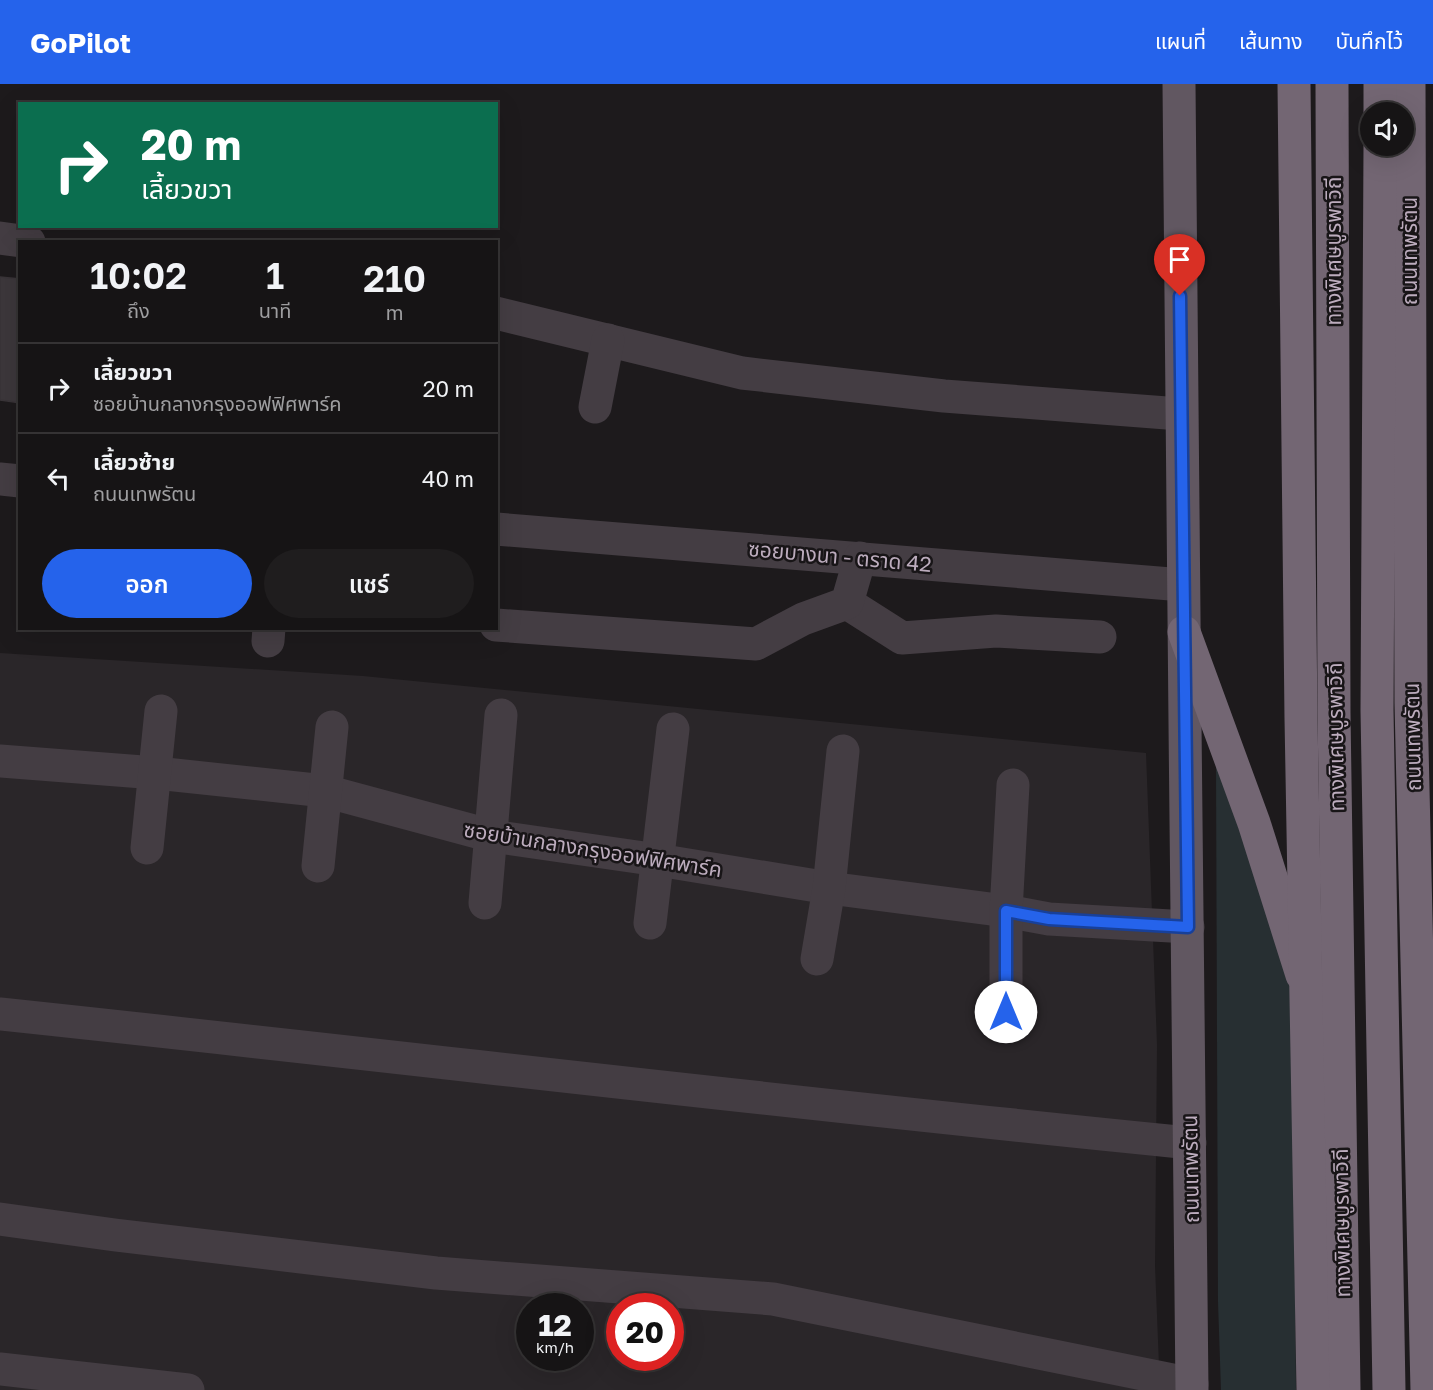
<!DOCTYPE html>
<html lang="th">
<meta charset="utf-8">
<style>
:root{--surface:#161415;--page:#1f1d1e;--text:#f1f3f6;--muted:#9e9ea0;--line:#353334;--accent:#2563eb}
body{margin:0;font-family:"Golos Text","Noto Sans Thai",sans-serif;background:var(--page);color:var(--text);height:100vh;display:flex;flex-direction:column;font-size:22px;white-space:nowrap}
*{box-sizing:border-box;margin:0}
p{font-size:20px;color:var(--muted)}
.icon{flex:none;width:33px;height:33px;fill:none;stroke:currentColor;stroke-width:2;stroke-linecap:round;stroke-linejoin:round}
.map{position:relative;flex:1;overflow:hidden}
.sheet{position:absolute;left:18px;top:156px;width:480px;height:390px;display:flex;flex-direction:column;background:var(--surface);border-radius:0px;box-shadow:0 6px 24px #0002,0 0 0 2px var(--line)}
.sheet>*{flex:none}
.top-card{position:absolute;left:18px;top:18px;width:480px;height:126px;border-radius:0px;box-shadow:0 6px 24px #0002,0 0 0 2px var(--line);background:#0b6e4f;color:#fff;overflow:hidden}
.controls{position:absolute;left:1360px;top:18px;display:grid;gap:12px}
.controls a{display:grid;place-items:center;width:54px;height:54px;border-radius:50%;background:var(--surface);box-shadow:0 6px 24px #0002,0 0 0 2px var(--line);font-size:30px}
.speed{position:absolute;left:516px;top:1209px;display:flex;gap:12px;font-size:30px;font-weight:700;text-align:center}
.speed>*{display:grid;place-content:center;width:78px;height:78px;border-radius:50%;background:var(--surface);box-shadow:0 6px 24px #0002,0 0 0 2px var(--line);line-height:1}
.speed small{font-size:15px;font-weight:400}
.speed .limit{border:9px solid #d22;background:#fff;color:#111}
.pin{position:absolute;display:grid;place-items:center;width:51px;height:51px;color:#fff;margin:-62px -26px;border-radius:50% 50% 50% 0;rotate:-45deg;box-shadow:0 0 6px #0007}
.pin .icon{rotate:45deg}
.me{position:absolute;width:66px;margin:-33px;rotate:0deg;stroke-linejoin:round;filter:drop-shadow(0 0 4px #0008)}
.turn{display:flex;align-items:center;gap:21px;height:126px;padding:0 24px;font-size:27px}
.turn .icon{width:78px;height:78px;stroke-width:2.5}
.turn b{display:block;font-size:42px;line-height:51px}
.eta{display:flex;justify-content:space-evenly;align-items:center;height:102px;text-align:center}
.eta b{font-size:36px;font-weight:600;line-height:42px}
.cta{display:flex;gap:12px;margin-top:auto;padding:12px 24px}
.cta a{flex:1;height:69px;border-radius:36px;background:var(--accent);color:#fff;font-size:24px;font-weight:600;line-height:69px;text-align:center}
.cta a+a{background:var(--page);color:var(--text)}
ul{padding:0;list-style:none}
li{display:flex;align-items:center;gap:18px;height:90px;padding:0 24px;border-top:2px solid var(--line)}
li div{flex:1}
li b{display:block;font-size:22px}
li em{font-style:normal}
header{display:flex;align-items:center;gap:36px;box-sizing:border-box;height:84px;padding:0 30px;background:var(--accent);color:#fff}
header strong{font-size:28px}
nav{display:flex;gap:33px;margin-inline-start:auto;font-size:21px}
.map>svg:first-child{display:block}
</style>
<header>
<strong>GoPilot</strong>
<nav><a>แผนที่</a><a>เส้นทาง</a><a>บันทึกไว้</a></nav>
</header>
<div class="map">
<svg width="1433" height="1306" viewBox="0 0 1433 1306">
<rect width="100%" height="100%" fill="#1d1a1c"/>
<path fill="#2a2629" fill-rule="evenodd" d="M 0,569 L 363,592 L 1146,669 L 1157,961 L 1155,1182 L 1160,1306 L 0,1306 ZM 530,1222 L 580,1222 L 580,1274 L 530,1274 ZM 620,1222 L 670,1222 L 670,1274 L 620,1274 Z"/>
<polygon fill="#272f32" points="1216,680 1292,893 1296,1306 1221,1306 1218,1218"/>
<polygon fill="#3c373b" stroke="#393438" stroke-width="1.5" points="0,193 20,195 20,319 0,316"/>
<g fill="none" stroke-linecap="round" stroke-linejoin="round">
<g stroke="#443d43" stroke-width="33">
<polyline points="0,154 29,158"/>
<polyline points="496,229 742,289 944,312 1180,330"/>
<polyline points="595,323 608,256"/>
<polyline points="0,395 20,397"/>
<polyline points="496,445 1183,501"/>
<polyline points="847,519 902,554 996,547 1100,553"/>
<polyline points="496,541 756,560 803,535 847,519 860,474"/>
<polyline points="268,557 269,544"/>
<polyline points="0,677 156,689 325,707 492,752 658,776 829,804 1006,827 1049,835 1188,843"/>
<polyline points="147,764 161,627"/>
<polyline points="318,782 332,643"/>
<polyline points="485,819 501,631"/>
<polyline points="650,839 673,645"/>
<polyline points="817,875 829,804 843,667"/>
<polyline points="1006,928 1006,827 1013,701"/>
<path d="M 0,930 C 397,972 793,1020 1190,1059"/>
<polyline points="0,1135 115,1151 436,1189 773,1215 1192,1300"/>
<polyline points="0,1285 188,1306"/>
</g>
<path stroke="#615761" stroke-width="33" d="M 1179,0 C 1181,435 1189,871 1192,1306"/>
<g stroke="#736673" stroke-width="33">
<polyline points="1332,0 1334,629 1344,1306"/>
<polyline points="1409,0 1411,619 1427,1306"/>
<polyline points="1380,28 1380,0"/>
<polyline points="1380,62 1377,626 1389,1306"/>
<polyline points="1184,548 1254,739 1302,891"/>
</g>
<polyline stroke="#736673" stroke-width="33" points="1294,0 1301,634 1313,1306"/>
</g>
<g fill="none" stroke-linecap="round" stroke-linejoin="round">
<g stroke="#184099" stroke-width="15">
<polyline id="route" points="1006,928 1006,827 1049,835 1188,843 1180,212"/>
</g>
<use href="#route" stroke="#2563eb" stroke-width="10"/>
</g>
<g text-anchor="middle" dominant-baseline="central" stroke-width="5" stroke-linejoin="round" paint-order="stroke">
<g font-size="21" fill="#bcacbd" stroke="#181517">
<text transform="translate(1333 167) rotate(-90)">ทางพิเศษบูรพาวิถี</text>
<text transform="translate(1409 167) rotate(-90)">ถนนเทพรัตน</text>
<text transform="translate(840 472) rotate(5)">ซอยบางนา - ตราด 42</text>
<text transform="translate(1335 653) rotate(-91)">ทางพิเศษบูรพาวิถี</text>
<text transform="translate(1412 653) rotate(-91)">ถนนเทพรัตน</text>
<text transform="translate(593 765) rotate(9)">ซอยบ้านกลางกรุงออฟฟิศพาร์ค</text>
<text transform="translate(1190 1085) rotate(-91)">ถนนเทพรัตน</text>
<text transform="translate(1341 1139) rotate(-91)">ทางพิเศษบูรพาวิถี</text>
</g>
</g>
</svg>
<div class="controls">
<a><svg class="icon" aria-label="sound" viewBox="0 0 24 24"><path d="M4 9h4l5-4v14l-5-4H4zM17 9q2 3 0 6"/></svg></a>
</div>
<div class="speed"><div>12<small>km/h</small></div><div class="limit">20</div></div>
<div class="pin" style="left:1180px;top:212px;background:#d93025"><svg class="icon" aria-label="arrive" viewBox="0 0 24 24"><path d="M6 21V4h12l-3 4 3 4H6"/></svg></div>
<svg class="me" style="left:1006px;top:928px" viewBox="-20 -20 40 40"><circle r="19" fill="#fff"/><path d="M0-13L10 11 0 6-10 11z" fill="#2563eb"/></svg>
<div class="top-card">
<div class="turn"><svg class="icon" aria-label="right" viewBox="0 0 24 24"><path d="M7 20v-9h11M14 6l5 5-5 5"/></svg><div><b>20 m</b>เลี้ยวขวา</div></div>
</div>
<section class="sheet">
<div class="eta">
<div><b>10:02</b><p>ถึง</p></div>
<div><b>1</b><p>นาที</p></div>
<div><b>210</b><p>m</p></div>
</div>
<ul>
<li><svg class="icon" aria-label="right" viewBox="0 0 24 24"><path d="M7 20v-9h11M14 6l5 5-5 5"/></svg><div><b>เลี้ยวขวา</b><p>ซอยบ้านกลางกรุงออฟฟิศพาร์ค</p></div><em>20 m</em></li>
<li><svg class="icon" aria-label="left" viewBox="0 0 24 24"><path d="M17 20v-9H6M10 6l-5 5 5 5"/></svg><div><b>เลี้ยวซ้าย</b><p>ถนนเทพรัตน</p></div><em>40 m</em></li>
</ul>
<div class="cta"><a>ออก</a><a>แชร์</a></div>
</section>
</div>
